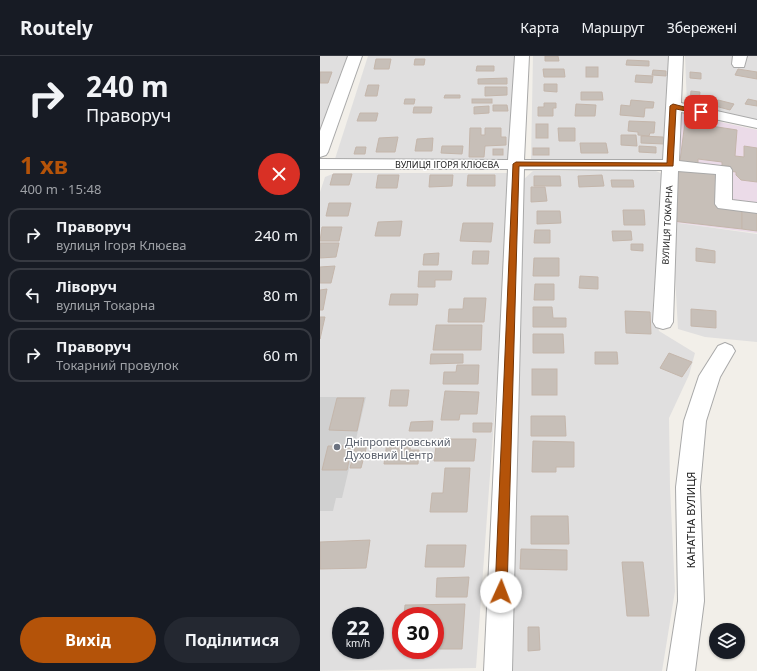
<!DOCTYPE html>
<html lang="uk">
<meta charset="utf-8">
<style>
:root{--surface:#171b24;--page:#242831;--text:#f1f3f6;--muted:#9ea1a6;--line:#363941;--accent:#b45309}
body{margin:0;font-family:"Noto Sans",sans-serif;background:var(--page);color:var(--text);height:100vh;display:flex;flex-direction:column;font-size:15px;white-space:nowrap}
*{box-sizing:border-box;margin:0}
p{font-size:13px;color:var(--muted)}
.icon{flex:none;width:22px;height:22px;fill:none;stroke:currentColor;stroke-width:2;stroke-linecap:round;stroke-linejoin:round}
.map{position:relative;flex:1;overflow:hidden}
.sheet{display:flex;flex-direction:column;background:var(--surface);width:320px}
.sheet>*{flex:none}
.top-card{background:#171b24;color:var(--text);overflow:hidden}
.buttons{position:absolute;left:389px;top:567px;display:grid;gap:8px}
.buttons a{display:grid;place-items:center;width:36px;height:36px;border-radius:50%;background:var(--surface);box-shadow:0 1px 3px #0004;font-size:20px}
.speed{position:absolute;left:12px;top:551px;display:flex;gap:8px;font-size:20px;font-weight:700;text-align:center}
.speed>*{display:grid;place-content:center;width:52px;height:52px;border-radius:50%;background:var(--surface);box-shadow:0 1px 3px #0004;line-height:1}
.speed small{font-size:10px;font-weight:400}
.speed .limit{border:6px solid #d22;background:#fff;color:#111}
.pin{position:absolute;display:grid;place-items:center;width:34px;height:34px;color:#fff;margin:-17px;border-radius:8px;box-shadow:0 2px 6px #0006}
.me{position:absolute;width:44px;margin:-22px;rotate:2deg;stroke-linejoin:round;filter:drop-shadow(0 0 3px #0008)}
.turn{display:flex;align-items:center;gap:14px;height:84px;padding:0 20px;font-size:18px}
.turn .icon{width:52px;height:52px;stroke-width:2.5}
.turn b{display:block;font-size:28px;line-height:34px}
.round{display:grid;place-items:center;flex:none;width:42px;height:42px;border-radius:21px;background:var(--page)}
.headline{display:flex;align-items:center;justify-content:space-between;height:68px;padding:0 20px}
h1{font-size:24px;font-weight:700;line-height:30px;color:var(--accent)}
.primary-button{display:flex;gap:8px;margin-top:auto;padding:8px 20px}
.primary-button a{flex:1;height:46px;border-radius:24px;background:var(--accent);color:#fff;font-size:16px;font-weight:700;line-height:46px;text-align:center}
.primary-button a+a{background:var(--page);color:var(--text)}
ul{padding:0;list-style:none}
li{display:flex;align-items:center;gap:12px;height:54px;margin:0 8px 6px;padding:0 12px;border:2px solid var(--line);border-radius:12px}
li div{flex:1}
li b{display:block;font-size:15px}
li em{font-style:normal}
header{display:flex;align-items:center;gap:24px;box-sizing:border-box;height:56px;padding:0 20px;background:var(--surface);border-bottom:1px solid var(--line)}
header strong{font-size:19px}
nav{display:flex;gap:22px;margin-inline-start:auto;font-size:14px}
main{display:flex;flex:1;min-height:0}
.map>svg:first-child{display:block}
</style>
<header>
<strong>Routely</strong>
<nav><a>Карта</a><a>Маршрут</a><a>Збережені</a></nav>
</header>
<main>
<section class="sheet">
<div class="top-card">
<div class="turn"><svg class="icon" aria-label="right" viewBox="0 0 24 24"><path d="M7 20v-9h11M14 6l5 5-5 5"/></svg><div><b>240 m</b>Праворуч</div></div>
</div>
<div class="headline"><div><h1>1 хв</h1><p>400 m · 15:48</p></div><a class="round" style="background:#d93025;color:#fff"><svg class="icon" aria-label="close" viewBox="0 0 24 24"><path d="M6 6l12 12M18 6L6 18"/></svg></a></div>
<ul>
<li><svg class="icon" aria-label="right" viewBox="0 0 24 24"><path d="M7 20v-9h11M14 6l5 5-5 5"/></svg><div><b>Праворуч</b><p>вулиця Ігоря Клюєва</p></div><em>240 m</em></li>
<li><svg class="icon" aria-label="left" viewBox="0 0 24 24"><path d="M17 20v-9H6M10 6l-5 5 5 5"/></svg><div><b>Ліворуч</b><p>вулиця Токарна</p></div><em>80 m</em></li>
<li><svg class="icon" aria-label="right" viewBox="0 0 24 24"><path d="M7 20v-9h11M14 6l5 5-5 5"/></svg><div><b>Праворуч</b><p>Токарний провулок</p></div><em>60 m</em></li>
</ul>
<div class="primary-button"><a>Вихід</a><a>Поділитися</a></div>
</section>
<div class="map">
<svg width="437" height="615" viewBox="0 0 437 615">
<rect width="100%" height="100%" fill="#f2efe9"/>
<g fill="#e0dfdf" fill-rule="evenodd">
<polygon points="0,0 32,0 0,94"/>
<polygon points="48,0 198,0 194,106 14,106"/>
<polygon points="213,0 350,0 351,106 211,105"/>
<polygon points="365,0 437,0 437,64 367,49"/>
<polygon points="213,115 336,115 345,119 333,248 339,275 375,297 369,319 349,362 350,431 355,535 342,615 188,615 204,123"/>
<path d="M 15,117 L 192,117 L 156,612 L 0,615 L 0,136 L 5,121 ZM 21,560 L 55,560 L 55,594 L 21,594 ZM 81,560 L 115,560 L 115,594 L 81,594 Z"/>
<polygon points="352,166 437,178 437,286 385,281 358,273"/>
</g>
<polygon fill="#ebdbe8" points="359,57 437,74 437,177 351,166"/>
<polygon fill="#d0d0d0" points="0,341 46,341 22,442 16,442 13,455 0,455"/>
<g fill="#c7bfb8" stroke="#c4b6ab">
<polygon points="225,0 238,0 239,5 225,5"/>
<polygon points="56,3 71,3 69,13 54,13"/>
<polygon points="95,3 105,3 104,9 94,9"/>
<polygon points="307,4 329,5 329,10 306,9"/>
<polygon points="157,10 174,10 174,15 156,15"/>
<rect x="266" y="11" width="12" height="10"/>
<polygon points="223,13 244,13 245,21 224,21"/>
<polygon points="418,13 437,16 437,23 415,19"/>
<polygon points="333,14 346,15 346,20 332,19"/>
<polygon points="0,16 12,16 8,27 0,27"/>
<polygon points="370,16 381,17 381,23 370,22"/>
<polygon points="316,19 333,20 332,27 315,26"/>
<polygon points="187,22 187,28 158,28 158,23"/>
<polygon points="224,28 237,28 237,36 224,35"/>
<polygon points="48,29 59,29 57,40 45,40"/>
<polygon points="165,31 187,31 187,39 165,40"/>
<polygon points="371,35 380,36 379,46 370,45"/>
<polygon points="261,36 282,36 283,44 261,44"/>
<polygon points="125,39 140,39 140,42 124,42"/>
<polygon points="85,43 95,43 94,48 84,48"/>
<rect x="152" y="43" width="20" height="4"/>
<polygon points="428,43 437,45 437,50 425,48"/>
<polygon points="311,44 334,46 333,52 325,52 324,61 300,59 301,49 310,50"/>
<polygon points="398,44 414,48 410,54 395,50"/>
<polygon points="224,47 236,47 236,52 233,52 233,60 218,60 218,51 224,51"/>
<polygon points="256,48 276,49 275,60 255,60"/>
<polygon points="173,49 187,49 188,55 173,55"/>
<polygon points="169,50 169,57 154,58 154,51"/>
<polygon points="94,51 112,51 111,57 93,57"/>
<polygon points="40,57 58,57 56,65 37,65"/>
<polygon points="309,65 335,66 334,77 330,77 329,80 318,79 318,76 308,75"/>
<polygon points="365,66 417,74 415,100 424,101 424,90 437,92 437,126 421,124 416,119 416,116 408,115 409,110 402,110 402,106 378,103 378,107 360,105"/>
<rect x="216" y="68" width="12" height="14"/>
<polygon points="150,72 161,72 161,79 165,79 165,72 181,72 181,81 186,81 186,89 165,90 164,101 149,101"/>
<polygon points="238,72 255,72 255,85 239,85"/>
<polygon points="301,79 316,79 317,90 301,89"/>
<polygon points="321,80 343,81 344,88 321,87"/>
<polygon points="78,81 75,96 56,96 59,82"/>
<polygon points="113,82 112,95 95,95 97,83"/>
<polygon points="260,87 286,87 288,97 261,97"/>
<polygon points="122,90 143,90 142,98 121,97"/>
<polygon points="319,90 336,91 336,97 319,96"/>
<polygon points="36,91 46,91 45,98 34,98"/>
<rect x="213" y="92" width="16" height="7"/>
<rect x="173" y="93" width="10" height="6"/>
<polygon points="357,111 397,115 396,151 422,153 422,173 352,165"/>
<polygon points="13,118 32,118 29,129 10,129"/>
<polygon points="58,119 79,119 77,132 56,132"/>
<polygon points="110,119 133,119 132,130 109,131"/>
<polygon points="148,119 175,119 175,130 147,130"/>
<polygon points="282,119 284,130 259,131 258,120"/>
<polygon points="214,120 240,120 241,130 214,130"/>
<polygon points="291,124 313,124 314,131 292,131"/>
<polygon points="211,131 225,131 227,145 211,146"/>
<polygon points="9,147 31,147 28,160 6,160"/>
<polygon points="422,153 437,155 437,175 422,173"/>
<polygon points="303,154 324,154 325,169 304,169"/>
<polygon points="217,155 240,155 241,167 217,168"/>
<polygon points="82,165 80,180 55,180 58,166"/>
<polygon points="143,167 173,167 171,186 140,185"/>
<polygon points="2,171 22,171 19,185 0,185"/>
<polygon points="215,174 230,174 230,187 214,187"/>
<polygon points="292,175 311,175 312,184 293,185"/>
<polygon points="0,187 19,187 16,201 0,202"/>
<polygon points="311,188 323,188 323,195 311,194"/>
<polygon points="376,192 395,195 395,207 376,205"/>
<polygon points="153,195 169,195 168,208 152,208"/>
<polygon points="119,197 118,209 103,209 104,198"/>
<polygon points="214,202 239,202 239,220 213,220"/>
<polygon points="15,210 11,227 0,227 0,211"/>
<polygon points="99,215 132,215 131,224 115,224 115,231 98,231"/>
<polygon points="260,220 278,221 278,233 259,232"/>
<polygon points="215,228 234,228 234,244 214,244"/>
<polygon points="7,233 3,254 0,254 0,234"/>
<polygon points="71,238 98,238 97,249 69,249"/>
<polygon points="144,242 166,242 164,266 128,266 129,253 143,253"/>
<polygon points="213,251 232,251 233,262 246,262 246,271 213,271"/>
<polygon points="371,253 396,255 396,272 371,270"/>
<polygon points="305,255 330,256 331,278 306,277"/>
<polygon points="0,261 5,261 0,283"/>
<polygon points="116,269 162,269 161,294 113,294"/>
<polygon points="213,278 243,278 244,297 213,297"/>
<polygon points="275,296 297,296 298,308 275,308"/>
<polygon points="349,297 372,306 362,321 340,312"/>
<polygon points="111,298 143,298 143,307 110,308"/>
<polygon points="137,309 159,309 158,328 123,328 124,316 136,316"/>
<rect x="212" y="313" width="25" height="26"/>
<polygon points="71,334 89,334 87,350 69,350"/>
<polygon points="125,335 159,336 157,358 140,358 139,364 121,364"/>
<polygon points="17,342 44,342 37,375 9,374"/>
<polygon points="211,360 245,360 246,380 211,380"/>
<polygon points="113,365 112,375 89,375 91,366"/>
<polygon points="153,367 172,367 171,376 153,376"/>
<polygon points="117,383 156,383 154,405 114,405"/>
<polygon points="213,385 254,386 254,411 236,411 236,416 212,416"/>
<polygon points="67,386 91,386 90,394 99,394 98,408 64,408"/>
<polygon points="36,388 47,389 41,412 30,412"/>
<polygon points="8,390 32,390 27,414 2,414"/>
<polygon points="125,412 150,412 147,456 110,456 112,437 123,437"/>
<polygon points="211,460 248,460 249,488 211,488"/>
<polygon points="50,484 46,512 0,513 0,486"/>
<polygon points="107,489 146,489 144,511 105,511"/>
<polygon points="201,493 247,494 247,514 200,513"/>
<polygon points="302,506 323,506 329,560 307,560"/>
<polygon points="149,521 147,541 116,541 117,522"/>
<polygon points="145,548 142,593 115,593 115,560 84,560 85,549"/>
<polygon points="208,571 219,571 220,594 208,595"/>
</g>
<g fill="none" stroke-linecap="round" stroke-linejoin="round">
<g stroke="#a9a9a9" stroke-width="2">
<g id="minor">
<polygon points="28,0 42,0 8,96 6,99 0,101 0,75"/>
<polygon points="195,0 209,0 204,104 343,104 349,0 363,0 361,47 437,64 437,72 361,56 359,105 410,111 412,114 412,144 437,147 437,157 398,152 395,148 396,118 358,115 353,266 350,271 343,273 336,271 333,266 342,114 204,113 192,615 164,615 188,113 0,113 0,103 188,104"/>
<polygon points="413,0 427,0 424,11 414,11 412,8"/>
<polygon points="405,287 412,290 415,295 400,321 386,365 380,431 384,545 375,615 347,615 358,545 356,431 364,365 379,320 398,290"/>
</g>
</g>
<use href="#minor" fill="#fff" fill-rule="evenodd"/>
</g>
<polygon fill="#b45309" stroke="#753606" points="353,48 384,56 381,58 356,53 353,110 199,110 187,536 185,540 181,541 177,540 175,536 193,108 196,106 347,107 350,50"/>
<circle fill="#6b7280" stroke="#fff" stroke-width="1.5" cx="17" cy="391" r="4"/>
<g text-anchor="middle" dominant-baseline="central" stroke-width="3" stroke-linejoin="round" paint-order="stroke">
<g font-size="9" fill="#222" stroke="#fff">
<text x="127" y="108">ВУЛИЦЯ ІГОРЯ КЛЮЄВА</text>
<text transform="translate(347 169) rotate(-87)">ВУЛИЦЯ ТОКАРНА</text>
</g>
<g font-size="11" fill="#5b616d" stroke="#fff" text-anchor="start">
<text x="25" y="385">Дніпропетровський<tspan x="25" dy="13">Духовний Центр</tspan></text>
</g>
<g font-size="11" fill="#222" stroke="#fff">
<text transform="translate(370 464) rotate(-90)">КАНАТНА ВУЛИЦЯ</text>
</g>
</g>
</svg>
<div class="buttons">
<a><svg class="icon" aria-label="layers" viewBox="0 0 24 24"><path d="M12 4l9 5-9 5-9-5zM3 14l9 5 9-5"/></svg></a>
</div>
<div class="speed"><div>22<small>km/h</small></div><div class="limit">30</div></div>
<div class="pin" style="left:381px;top:56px;background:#d93025"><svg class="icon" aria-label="arrive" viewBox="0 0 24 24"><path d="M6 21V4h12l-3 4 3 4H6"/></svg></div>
<svg class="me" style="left:181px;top:536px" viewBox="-20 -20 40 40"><circle r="19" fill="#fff"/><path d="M0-13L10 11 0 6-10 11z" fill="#b45309"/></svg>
</div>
</main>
